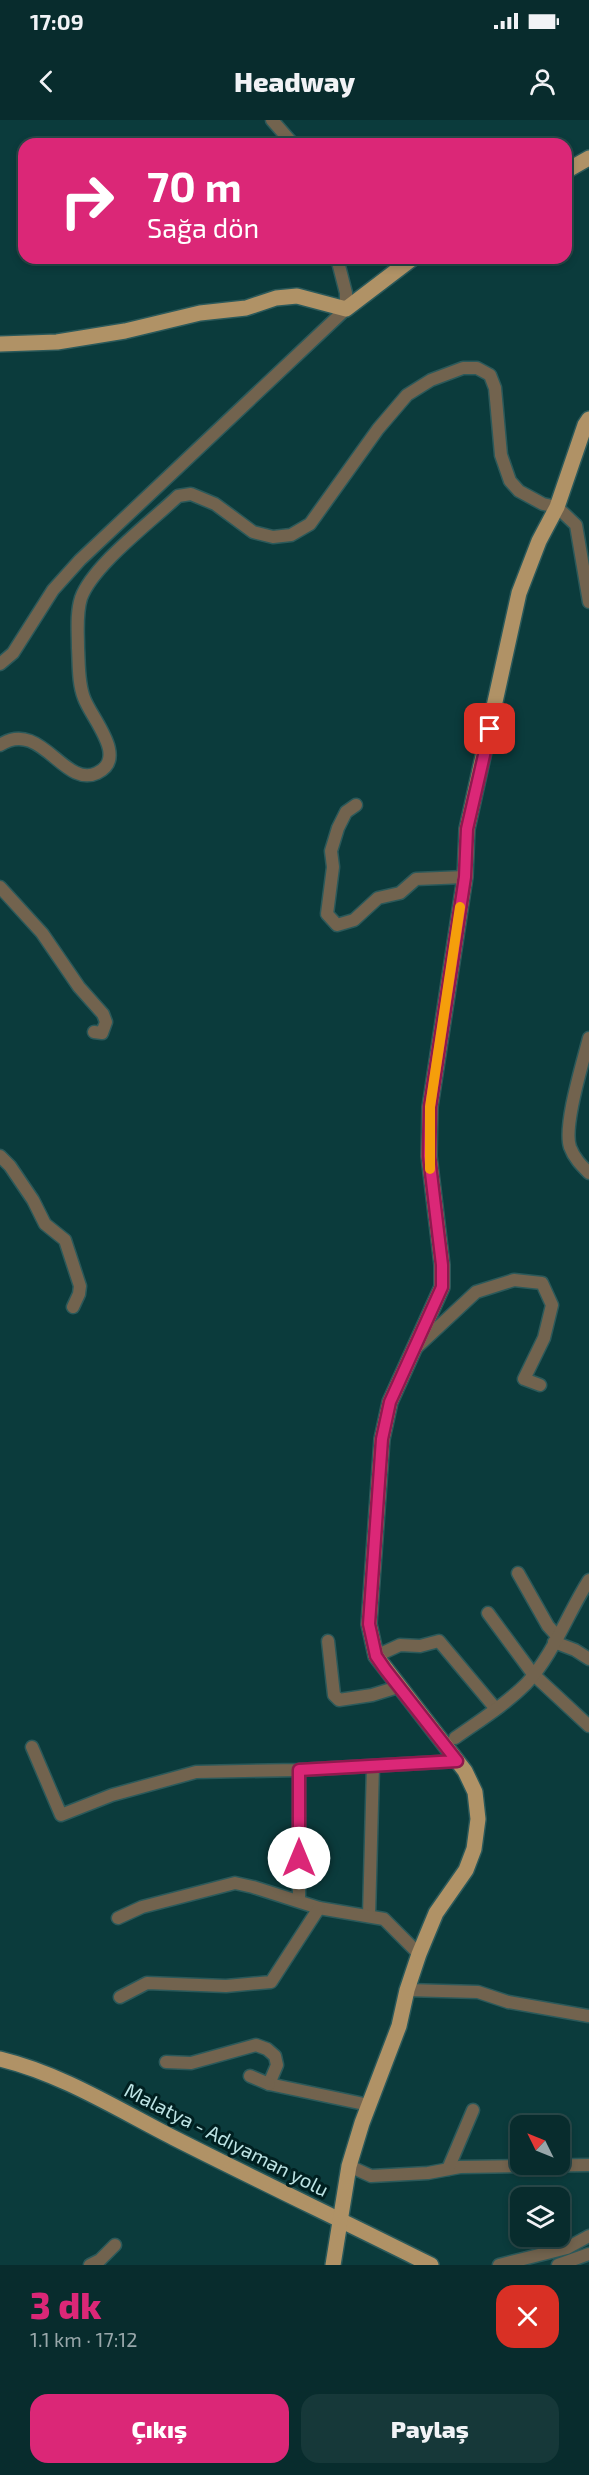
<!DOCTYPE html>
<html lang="tr">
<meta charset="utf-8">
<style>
:root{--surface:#082c2d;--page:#163839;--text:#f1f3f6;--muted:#98a7aa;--line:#294849;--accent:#db2777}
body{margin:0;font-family:"Exo 2",sans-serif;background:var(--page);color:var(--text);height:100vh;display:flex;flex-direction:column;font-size:22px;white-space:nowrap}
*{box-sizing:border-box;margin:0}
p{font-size:20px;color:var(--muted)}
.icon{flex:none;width:33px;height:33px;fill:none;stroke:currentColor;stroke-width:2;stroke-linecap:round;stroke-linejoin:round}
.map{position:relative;height:2145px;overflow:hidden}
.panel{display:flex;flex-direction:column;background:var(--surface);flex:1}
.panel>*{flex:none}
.banner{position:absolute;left:18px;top:18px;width:554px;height:126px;border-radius:18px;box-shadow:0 3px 9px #0003,0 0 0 2px var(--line);background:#db2777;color:#fff;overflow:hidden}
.needle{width:39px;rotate:313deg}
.buttons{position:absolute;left:510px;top:1995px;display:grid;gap:12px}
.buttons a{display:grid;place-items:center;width:60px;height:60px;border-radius:12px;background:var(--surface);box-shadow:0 3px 9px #0003,0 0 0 2px var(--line);font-size:30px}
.pin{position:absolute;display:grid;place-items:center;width:51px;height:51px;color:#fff;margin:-26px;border-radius:12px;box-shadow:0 3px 9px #0006}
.me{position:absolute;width:66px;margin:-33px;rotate:0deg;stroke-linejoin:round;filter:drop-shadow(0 0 4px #0008)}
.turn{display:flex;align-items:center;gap:21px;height:126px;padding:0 30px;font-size:27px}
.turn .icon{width:78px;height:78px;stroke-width:2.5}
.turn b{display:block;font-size:42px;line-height:51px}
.round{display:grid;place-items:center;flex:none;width:63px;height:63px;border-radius:18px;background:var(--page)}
.overview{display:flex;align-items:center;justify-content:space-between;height:102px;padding:0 30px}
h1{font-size:36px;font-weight:800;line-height:45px;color:var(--accent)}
.action{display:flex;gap:12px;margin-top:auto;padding:12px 30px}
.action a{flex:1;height:69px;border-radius:18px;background:var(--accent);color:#fff;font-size:24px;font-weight:800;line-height:69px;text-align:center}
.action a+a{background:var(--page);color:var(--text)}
.status{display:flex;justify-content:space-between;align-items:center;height:42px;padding:0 30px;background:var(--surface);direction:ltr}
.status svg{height:16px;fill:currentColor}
header{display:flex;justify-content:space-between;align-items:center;height:78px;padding:0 30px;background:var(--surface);font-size:27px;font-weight:800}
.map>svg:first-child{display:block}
</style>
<div class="status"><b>17:09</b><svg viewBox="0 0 49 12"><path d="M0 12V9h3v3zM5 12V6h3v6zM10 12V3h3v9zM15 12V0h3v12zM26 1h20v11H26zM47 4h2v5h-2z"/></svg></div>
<header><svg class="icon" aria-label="back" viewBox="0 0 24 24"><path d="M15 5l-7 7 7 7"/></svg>Headway<svg class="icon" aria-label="person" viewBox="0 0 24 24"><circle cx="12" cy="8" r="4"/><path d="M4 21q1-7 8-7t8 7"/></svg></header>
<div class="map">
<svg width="589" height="2145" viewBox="0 0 589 2145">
<rect width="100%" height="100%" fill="#0b3b3c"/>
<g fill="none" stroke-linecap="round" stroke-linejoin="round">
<g stroke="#2b595a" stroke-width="15">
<g id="minor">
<polyline points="272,0 293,24"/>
<polyline points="0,544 13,533 53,470 80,440 346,189 346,173 337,138"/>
<path d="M 0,625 C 41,598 64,669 97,653 C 129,638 91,598 84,578 C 78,563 79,544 78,528 C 78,512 76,494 81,478 C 93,445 151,402 178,376 L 191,374 L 215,384 L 253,412 L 273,417 L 291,415 L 310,404 L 378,309 L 407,275 L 431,260 L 463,248 L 477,248 L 490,255 L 495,268 L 501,335 L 510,361 L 519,371 L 543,384 L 557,387 L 576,405 L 589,482"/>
<polyline points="356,685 346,692 338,708 331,731 333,747 327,794 337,805 354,800 378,778 400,773 416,759 465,757"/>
<polyline points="0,767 42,813 79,867 103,894 106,902 102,913 94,912"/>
<path d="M 589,918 C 583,942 563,1006 570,1027 C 574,1038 581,1045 589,1053"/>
<polyline points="0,1036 10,1046 33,1080 45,1104 65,1120 80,1166 79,1174 73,1187"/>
<polyline points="417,1227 476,1172 514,1160 542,1163 552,1185 544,1218 524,1259 540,1265"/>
<polyline points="518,1453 548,1506 557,1516"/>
<polyline points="488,1493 533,1554 589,1606"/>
<polyline points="328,1521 334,1575 339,1580 372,1575 398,1567"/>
<polyline points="554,1522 575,1530 589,1539"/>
<polyline points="376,1536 400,1525 420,1526 439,1521 496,1589"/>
<path d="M 455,1618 C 479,1601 505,1585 526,1564 C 553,1535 568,1493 589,1460"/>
<polyline points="32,1627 61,1695 112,1675 196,1652 299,1650 457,1641"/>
<polyline points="299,1781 299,1650"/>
<polyline points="369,1796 373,1646"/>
<polyline points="118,1798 142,1787 235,1763 253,1767 319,1788 384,1799 419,1834"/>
<polyline points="407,1870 478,1872 508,1882 589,1896"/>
<polyline points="120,1877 147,1863 226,1866 271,1862 319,1788"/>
<polyline points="166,1942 191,1943 256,1925 267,1929 275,1936 277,1945 269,1964 369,1985"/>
<polyline points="250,1956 269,1964"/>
<polyline points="349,2046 371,2056 428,2053 460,2047 589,2045"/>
<polyline points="448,2049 473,1990"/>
<polyline points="90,2145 100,2140 115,2125"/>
<polyline points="499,2145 567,2128 589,2116"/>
<polyline points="558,2145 589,2134"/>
</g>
</g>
<g stroke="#2b595a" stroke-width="18">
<g id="major">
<polyline points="566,51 589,38"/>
<polyline points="0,224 57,222 125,211 200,193 246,188 276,178 297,176 346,189 413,138"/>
<path d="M 0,1939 C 62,1954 117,1989 174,2018 C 259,2061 345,2102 431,2145"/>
<polyline points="333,2145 349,2046 362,2003 399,1906 407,1870 419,1834 436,1793 466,1750 474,1729 478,1699 475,1672 465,1651 376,1536 369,1504 382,1319 390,1282 442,1167 442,1145 429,1036 430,987 465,757 467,709 519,473 539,421 557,387 585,305 589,299"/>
</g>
</g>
<use href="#minor" stroke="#72634e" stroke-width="12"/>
<use href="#major" stroke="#b09266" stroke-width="15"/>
</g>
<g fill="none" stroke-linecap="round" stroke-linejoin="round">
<g stroke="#8e194d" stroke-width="15">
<polyline id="route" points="299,1738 299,1650 457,1641 385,1549 376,1536 369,1504 382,1319 390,1282 442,1167 442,1145 429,1036 430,987 465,757 467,709 490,609"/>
</g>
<use href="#route" stroke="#db2777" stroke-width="10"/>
<polyline stroke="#f59e0b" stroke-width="10" points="430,1049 430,987 460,787"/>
</g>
<g text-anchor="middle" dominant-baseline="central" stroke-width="6" stroke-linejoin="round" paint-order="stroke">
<g font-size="20" fill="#bde4e5" stroke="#002021">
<text transform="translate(227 2019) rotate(27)">Malatya - Adıyaman yolu</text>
</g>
</g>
</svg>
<div class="buttons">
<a><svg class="needle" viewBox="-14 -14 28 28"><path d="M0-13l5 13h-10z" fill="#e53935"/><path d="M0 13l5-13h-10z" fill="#98a7aa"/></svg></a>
<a><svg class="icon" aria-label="layers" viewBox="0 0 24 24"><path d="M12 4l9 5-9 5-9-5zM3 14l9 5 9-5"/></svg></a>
</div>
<div class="pin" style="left:490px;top:609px;background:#d93025"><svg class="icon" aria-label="arrive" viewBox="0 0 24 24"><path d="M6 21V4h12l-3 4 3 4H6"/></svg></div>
<svg class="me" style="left:299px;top:1738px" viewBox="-20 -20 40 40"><circle r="19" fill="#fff"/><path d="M0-13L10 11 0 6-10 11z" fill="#db2777"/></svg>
<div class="banner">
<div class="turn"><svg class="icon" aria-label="right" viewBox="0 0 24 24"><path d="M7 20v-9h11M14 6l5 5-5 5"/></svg><div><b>70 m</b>Sağa dön</div></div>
</div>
</div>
<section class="panel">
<div class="overview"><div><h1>3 dk</h1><p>1.1 km · 17:12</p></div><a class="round" style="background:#d93025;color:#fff"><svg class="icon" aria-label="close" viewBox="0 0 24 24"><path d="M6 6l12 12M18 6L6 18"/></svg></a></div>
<div class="action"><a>Çıkış</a><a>Paylaş</a></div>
</section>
